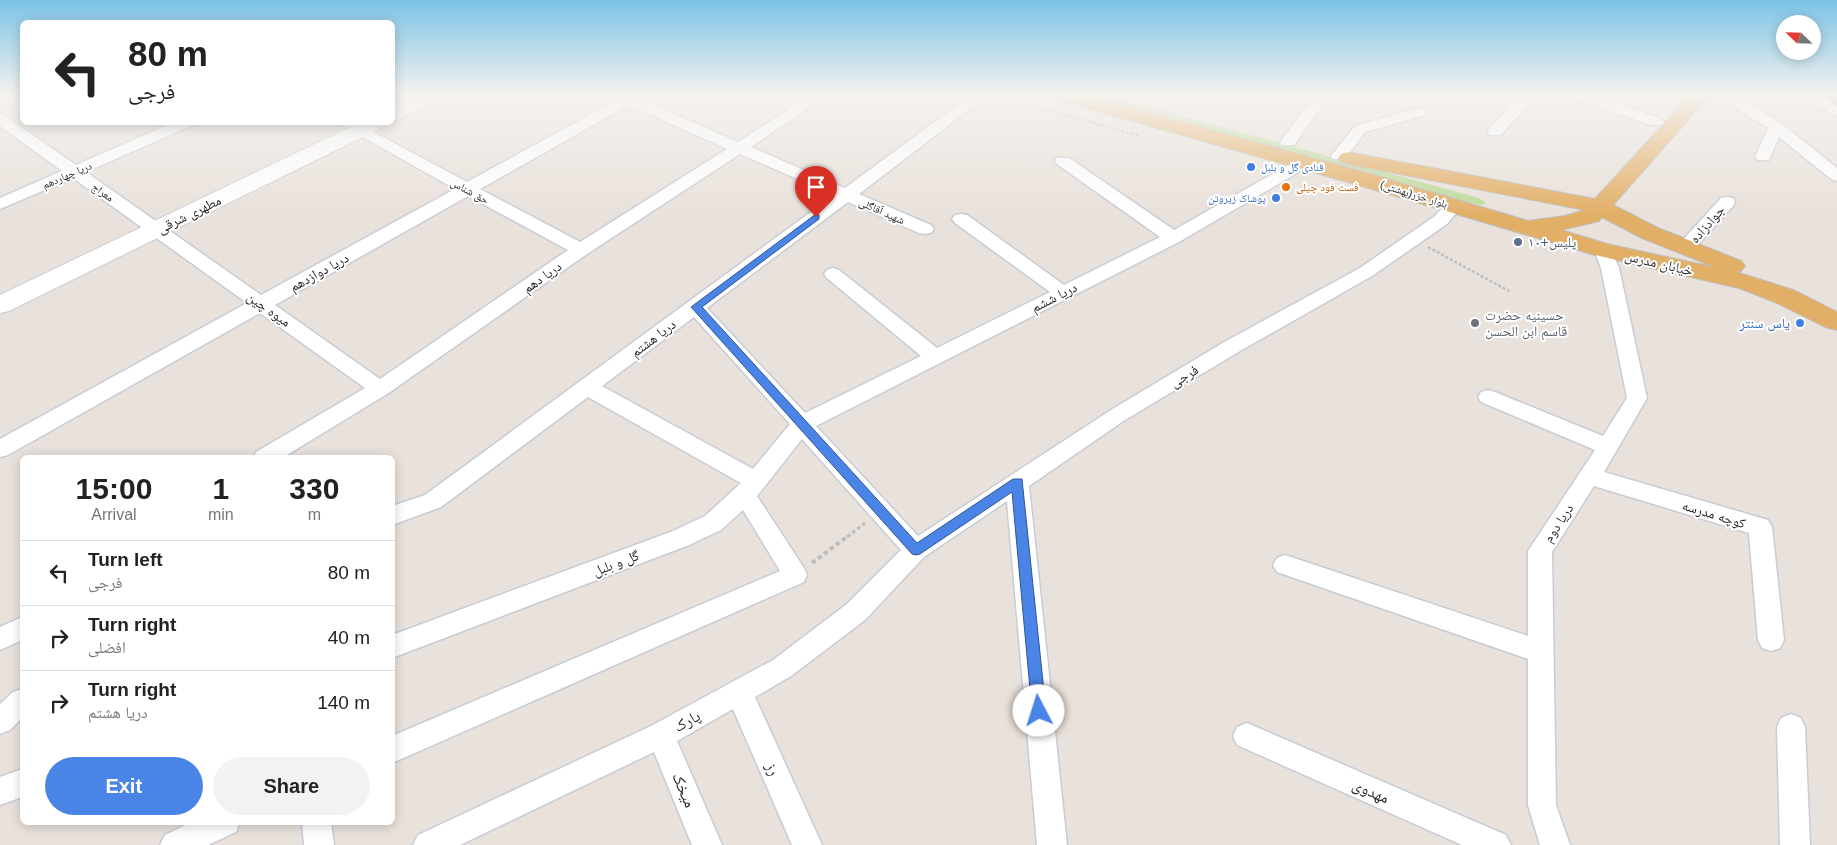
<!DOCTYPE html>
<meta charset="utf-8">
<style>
:root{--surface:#fff;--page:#f2f2f2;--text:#222;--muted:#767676;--line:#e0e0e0;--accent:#4a84e7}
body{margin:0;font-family:Arial,"Noto Naskh Arabic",sans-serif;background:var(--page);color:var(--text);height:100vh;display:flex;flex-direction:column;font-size:19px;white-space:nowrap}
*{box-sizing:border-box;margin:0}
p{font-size:16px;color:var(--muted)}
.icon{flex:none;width:28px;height:28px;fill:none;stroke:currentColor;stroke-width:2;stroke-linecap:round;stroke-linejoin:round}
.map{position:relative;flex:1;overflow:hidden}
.details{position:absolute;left:20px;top:455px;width:375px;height:370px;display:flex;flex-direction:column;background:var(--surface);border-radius:8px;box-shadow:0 2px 12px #0003}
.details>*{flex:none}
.banner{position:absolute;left:20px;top:20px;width:375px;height:105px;border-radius:8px;box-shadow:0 2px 12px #0003;background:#fff;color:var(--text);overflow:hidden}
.needle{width:32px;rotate:293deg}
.buttons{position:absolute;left:1776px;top:15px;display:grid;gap:10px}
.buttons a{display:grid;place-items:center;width:45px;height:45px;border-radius:50%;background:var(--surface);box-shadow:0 2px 12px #0003;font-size:25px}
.pin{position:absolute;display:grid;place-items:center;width:42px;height:42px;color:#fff;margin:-51px -21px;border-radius:50% 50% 50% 0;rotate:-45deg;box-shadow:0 0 5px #0007}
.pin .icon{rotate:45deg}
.me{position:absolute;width:55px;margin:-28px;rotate:355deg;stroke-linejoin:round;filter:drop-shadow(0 0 4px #0008)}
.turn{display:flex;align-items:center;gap:18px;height:105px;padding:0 25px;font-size:22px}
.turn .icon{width:65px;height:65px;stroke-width:2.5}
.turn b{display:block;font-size:35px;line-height:42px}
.eta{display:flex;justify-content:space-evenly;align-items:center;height:85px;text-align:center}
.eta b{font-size:30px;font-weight:600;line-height:35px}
.cta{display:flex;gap:10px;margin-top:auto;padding:10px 25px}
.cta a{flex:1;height:58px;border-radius:30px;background:var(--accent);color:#fff;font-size:20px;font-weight:600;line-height:58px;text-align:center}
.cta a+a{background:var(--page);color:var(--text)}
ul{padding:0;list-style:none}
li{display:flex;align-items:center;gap:15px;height:65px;padding:0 25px;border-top:1px solid var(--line)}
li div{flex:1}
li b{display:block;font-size:19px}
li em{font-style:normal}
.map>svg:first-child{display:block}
</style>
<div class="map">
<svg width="1837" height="845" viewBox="0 0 1837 845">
<rect width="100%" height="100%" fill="#e9e1db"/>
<polygon fill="#bddb9c" points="1073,95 1106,95 1479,198 1486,203 1481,205 1356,177"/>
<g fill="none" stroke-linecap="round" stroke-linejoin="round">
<g stroke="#c7ccd5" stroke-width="3">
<g id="street">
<path d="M 613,95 L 644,95 L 640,99 L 738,142 L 810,95 L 828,95 L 751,147 L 845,188 L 971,95 L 988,95 L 859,194 L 931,225 L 934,229 L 931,233 L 925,234 L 919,233 L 848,202 L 707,308 L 805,413 L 921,356 L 827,278 L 824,274 L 827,270 L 833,268 L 839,270 L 937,348 L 1050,292 L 955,223 L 952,219 L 955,215 L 961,214 L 967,215 L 1064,285 L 1160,237 L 1057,164 L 1055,161 L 1057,158 L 1069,158 L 1174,230 L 1297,160 L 1309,160 L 1311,163 L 1309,166 L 1179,242 L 816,426 L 918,536 L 1111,410 L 1226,341 L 1360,268 L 1435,216 L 1447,202 L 1459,202 L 1462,206 L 1447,224 L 1372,276 L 1240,351 L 1125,420 L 1029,486 L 1067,845 L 1037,845 L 1007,501 L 924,557 L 865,620 L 791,676 L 755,697 L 822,845 L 792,845 L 733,709 L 677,741 L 722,845 L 692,845 L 654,752 L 460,845 L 413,845 L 418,835 L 651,726 L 773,660 L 847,604 L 901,550 L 802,439 L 757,496 L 804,568 L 807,575 L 804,582 L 392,763 L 392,736 L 780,571 L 743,510 L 721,530 L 689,545 L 392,658 L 392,635 L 673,531 L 705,516 L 741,483 L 588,397 L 441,507 L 392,525 L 392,506 L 425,495 L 834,195 L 740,154 L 587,254 L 387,394 L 282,458 L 253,458 L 256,452 L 365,388 L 260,313 L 8,455 L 0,457 L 0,439 L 247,303 L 73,178 L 0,209 L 0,198 L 62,171 L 0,126 L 0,114 L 5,116 L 76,165 L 174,122 L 195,122 L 193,125 L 86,172 L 261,295 L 455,189 L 336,122 L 355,122 L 467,182 L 617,100 ZM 629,105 L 727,149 L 580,242 L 480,189 ZM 468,196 L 568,250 L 380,379 L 275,305 ZM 694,317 L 790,424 L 753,469 L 602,386 Z"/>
<polygon points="1315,95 1330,95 1294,145 1282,145 1280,142"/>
<polygon points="1520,95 1536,95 1501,135 1489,135 1487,132 1489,129"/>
<polygon points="1572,95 1595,95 1661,119 1664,122 1661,125 1651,125 1574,98"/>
<polygon points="1715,95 1734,95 1781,123 1837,168 1837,181 1831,179 1779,137 1769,160 1757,160 1755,157 1768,128"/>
<polygon points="1802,95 1821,95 1837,105 1837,116 1832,114"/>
<polygon points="1418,108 1423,110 1426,113 1423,116 1365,132 1345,159 1333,159 1331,156 1355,126"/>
<polygon points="1727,197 1733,198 1735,202 1733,206 1692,251 1686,252 1680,251 1677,247 1680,243 1721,198"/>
<polygon points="1603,245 1609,246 1619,268 1647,398 1604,472 1768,520 1772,527 1784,640 1780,648 1771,651 1762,648 1758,640 1749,533 1594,486 1552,552 1556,805 1570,845 1540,845 1528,805 1528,659 1277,572 1273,565 1277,558 1285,555 1528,636 1528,551 1595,450 1481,402 1478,397 1481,392 1488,390 1495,392 1603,436 1627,398 1601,268 1594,250 1597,246"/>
<polygon points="22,617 22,640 0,650 0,627"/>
<polygon points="22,689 22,718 10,730 0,734 0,704 13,692"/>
<polygon points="1791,714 1801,718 1805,727 1810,845 1780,845 1777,727 1781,718"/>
<polygon points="1247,723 1506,835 1511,845 1462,845 1237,745 1233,736 1237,727"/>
<polygon points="22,769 22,797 0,805 0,777"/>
<polygon points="192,822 240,822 236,832 208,845 160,845 165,835"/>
<polygon points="302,822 331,822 334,845 304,845"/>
</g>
</g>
<g stroke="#c7ccd5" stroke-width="2">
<g id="secondary">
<polygon points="418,95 443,95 441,99 392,122 392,108"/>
<polygon points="361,122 388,122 385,126 9,311 0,313 0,295"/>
</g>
</g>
<g stroke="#bebebe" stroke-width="2">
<path id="primary" d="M 1052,95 L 1084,95 L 1364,172 L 1528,221 L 1565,216 L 1585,210 L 1348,164 L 1341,162 L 1338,158 L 1341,154 L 1348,152 L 1595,199 L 1690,95 L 1710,95 L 1613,205 L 1658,228 L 1741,261 L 1745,266 L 1741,271 L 1736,272 L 1793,290 L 1837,312 L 1837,330 L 1828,328 L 1775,302 L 1739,288 L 1595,255 L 1348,182 L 1054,99 ZM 1602,217 L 1642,238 L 1717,268 L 1607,244 L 1561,230 L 1599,221 Z"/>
</g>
<g stroke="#bebebe" stroke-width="2.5" stroke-dasharray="3 2" stroke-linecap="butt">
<polyline points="996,96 1140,136"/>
<polyline points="1428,247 1509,291"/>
</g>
<polyline stroke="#bebebe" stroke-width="3" stroke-dasharray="4 2.5" stroke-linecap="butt" points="847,537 865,523"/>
<polyline stroke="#bebebe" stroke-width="4" stroke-dasharray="4.5 3" stroke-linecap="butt" points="812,563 848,536"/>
<use href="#street" fill="#fff" fill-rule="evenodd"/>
<use href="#secondary" fill="#fff" fill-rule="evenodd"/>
<use href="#primary" fill="#e2af67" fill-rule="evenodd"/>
</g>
<polygon fill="#a7a19e" points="1820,95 1837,95 1837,106"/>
<linearGradient id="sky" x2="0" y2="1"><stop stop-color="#7bc3e6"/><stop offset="0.44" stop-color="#f5f2ef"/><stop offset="1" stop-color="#f5f2ef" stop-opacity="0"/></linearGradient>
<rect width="1837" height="214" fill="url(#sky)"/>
<polygon fill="#4a84e7" stroke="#305696" points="816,214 819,215 819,219 702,307 917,543 1013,479 1022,479 1046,711 1044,716 1039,718 1034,716 1032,711 1012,492 920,554 916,555 912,554 691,307"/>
<g fill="#3f7fe0" stroke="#fff" stroke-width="2">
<circle cx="1251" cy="167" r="5"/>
<circle cx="1276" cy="198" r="5"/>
<circle cx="1800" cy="323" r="5"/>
</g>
<circle fill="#e8710a" stroke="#fff" stroke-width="2" cx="1286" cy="187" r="5"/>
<circle fill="#5c6f8a" stroke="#fff" stroke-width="2" cx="1518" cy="242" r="5"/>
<circle fill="#6b7280" stroke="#fff" stroke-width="2" cx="1475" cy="323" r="5"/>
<g text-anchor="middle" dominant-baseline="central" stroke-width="4" stroke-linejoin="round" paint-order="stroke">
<g font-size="11" fill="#366cbe" stroke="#fff" text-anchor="start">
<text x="1261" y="167">قنادی گل و بلبل</text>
<text x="1266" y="198" text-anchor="end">پوشاک زیروتن</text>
</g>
<g font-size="11" fill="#282828" stroke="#fff">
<text transform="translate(67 175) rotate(-23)">دریا چهاردهم</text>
<text transform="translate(470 191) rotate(28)">حق شناس</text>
<text transform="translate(103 192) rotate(35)">معراج</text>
<text transform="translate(1414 194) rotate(17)">بلوار خزر(بهشتی)</text>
<text transform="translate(882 211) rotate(24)">شهید آقاگلی</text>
</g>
<g font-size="11" fill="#c56008" stroke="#fff" text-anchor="start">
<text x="1296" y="187">فست فود چیلی</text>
</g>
<g font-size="14" fill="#282828" stroke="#fff">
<text transform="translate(189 214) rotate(-26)">مطهری شرقی</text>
<text transform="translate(1707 224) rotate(-49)">جوادزاده</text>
<text transform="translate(1659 263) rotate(13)">خیابان مدرس</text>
<text transform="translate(319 272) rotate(-29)">دریا دوازدهم</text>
<text transform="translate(542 277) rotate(-35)">دریا دهم</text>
<text transform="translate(1054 297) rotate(-27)">دریا ششم</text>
<text transform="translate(269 309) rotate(35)">میوه چین</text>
<text transform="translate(653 338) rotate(-37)">دریا هشتم</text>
<text transform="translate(1184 376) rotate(-31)">فرجی</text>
<text transform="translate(1714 514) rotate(17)">کوچه مدرسه</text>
<text transform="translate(1558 523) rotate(-57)">دریا دوم</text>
<text transform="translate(616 563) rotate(-21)">گل و بلبل</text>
</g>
<g font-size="14" fill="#4e5e75" stroke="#fff" text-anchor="start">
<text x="1528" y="242">پلیس+١٠</text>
</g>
<g font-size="14" fill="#5b616d" stroke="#fff" text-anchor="start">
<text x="1485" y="315">حسینیه حضرت<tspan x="1485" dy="16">قاسم ابن الحسن</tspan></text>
</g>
<g font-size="14" fill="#366cbe" stroke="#fff" text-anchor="end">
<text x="1790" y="323">یاس سنتر</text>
</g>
<g font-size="16" fill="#282828" stroke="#fff">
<text transform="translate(687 721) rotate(-29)">پارک</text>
<text transform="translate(773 769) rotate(66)">رز</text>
<text transform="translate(684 790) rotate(67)">میخک</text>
<text transform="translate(1371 791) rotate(24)">مهدوی</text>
</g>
</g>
</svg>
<div class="buttons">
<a><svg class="needle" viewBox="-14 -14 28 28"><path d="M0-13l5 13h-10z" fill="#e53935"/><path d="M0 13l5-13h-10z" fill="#767676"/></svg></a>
</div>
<div class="pin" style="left:816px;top:217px;background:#d93025"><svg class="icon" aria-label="arrive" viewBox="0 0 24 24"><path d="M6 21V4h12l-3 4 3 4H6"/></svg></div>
<svg class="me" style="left:1039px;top:711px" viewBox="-20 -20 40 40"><circle r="19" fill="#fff"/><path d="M0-13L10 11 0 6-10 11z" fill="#4a84e7"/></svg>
<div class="banner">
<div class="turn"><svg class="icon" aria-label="left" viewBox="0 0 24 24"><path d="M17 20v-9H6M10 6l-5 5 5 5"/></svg><div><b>80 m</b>فرجی</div></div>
</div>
<section class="details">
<div class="eta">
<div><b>15:00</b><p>Arrival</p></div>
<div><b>1</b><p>min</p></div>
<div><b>330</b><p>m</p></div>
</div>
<ul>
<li><svg class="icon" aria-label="left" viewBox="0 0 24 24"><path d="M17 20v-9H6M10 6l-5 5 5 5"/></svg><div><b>Turn left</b><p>فرجی</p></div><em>80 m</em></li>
<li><svg class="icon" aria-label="right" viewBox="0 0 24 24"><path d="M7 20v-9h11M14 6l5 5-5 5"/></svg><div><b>Turn right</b><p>افضلی</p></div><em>40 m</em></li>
<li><svg class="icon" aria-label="right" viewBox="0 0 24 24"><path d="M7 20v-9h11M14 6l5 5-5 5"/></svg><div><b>Turn right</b><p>دریا هشتم</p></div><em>140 m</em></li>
</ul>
<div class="cta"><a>Exit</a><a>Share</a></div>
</section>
</div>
